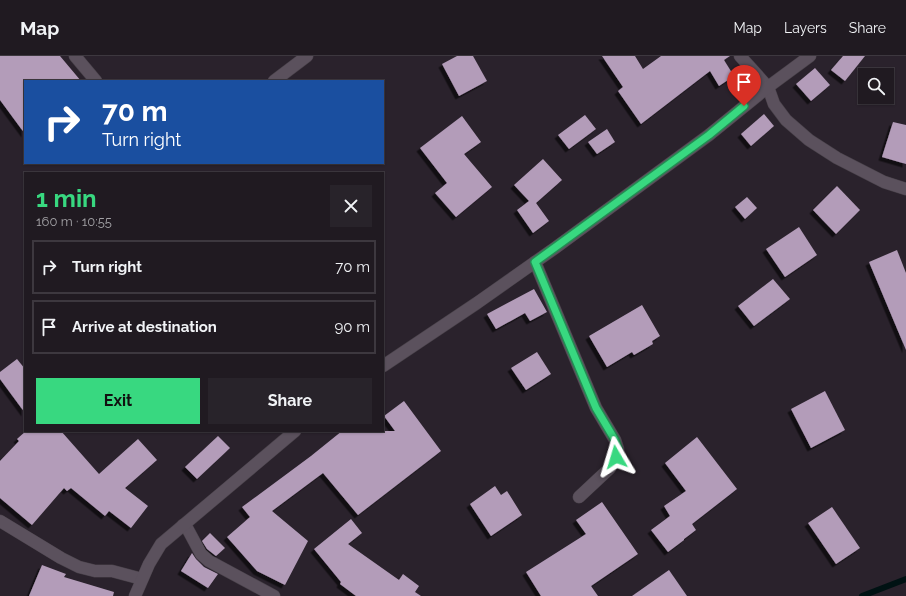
<!DOCTYPE html>
<meta charset="utf-8">
<style>
:root{--surface:#201a21;--page:#28232a;--text:#f1f3f6;--muted:#a2a1a5;--line:#3d383f;--accent:#38d880}
body{margin:0;font-family:Raleway,sans-serif;background:var(--page);color:var(--text);height:100vh;display:flex;flex-direction:column;font-size:15px;white-space:nowrap}
*{box-sizing:border-box;margin:0}
p{font-size:13px;color:var(--muted)}
.icon{flex:none;width:22px;height:22px;fill:none;stroke:currentColor;stroke-width:2;stroke-linecap:round;stroke-linejoin:round}
.map{position:relative;flex:1;overflow:hidden}
.sheet{position:absolute;left:24px;top:116px;width:360px;height:260px;display:flex;flex-direction:column;background:var(--surface);border-radius:0px;box-shadow:0 1px 3px #0004,0 0 0 1px var(--line)}
.sheet>*{flex:none}
.banner{position:absolute;left:24px;top:24px;width:360px;height:84px;border-radius:0px;box-shadow:0 1px 3px #0004,0 0 0 1px var(--line);background:#1a4fa0;color:#fff;overflow:hidden}
.controls{position:absolute;left:858px;top:12px;display:grid;gap:8px}
.controls a{display:grid;place-items:center;width:36px;height:36px;border-radius:0px;background:var(--surface);box-shadow:0 1px 3px #0004,0 0 0 1px var(--line);font-size:20px}
.pin{position:absolute;display:grid;place-items:center;width:34px;height:34px;color:#fff;margin:-41px -17px;border-radius:50% 50% 50% 0;rotate:-45deg;box-shadow:0 0 4px #0007}
.pin .icon{rotate:45deg}
.me{position:absolute;width:44px;margin:-22px;rotate:353deg;stroke-linejoin:round;filter:drop-shadow(0 0 3px #0008)}
.turn{display:flex;align-items:center;gap:14px;height:84px;padding:0 12px;font-size:18px}
.turn .icon{width:52px;height:52px;stroke-width:2.5}
.turn b{display:block;font-size:28px;line-height:34px}
.round{display:grid;place-items:center;flex:none;width:42px;height:42px;border-radius:0px;background:var(--page)}
.headline{display:flex;align-items:center;justify-content:space-between;height:68px;padding:0 12px}
h1{font-size:24px;font-weight:700;line-height:30px;color:var(--accent)}
.button{display:flex;gap:8px;margin-top:auto;padding:8px 12px}
.button a{flex:1;height:46px;border-radius:0px;background:var(--accent);color:#111;font-size:16px;font-weight:700;line-height:46px;text-align:center}
.button a+a{background:var(--page);color:var(--text)}
ul{padding:0;list-style:none}
li{display:flex;align-items:center;gap:12px;height:54px;margin:0 8px 6px;padding:0 4px;border:2px solid var(--line);border-radius:0px}
li div{flex:1}
li b{display:block;font-size:15px}
li em{font-style:normal}
header{display:flex;align-items:center;gap:24px;box-sizing:border-box;height:56px;padding:0 20px;background:var(--surface);border-bottom:1px solid var(--line)}
header strong{font-size:19px}
nav{display:flex;gap:22px;margin-inline-start:auto;font-size:14px}
.map>svg:first-child{display:block}
</style>
<header>
<strong>Map</strong>
<nav><a>Map</a><a>Layers</a><a>Share</a></nav>
</header>
<div class="map">
<svg width="906" height="540" viewBox="0 0 906 540">
<defs>
<filter id="shadow"><feDropShadow dx="-3.5" dy="3.5" stdDeviation="0" flood-color="#0009"/></filter>
</defs>
<rect width="100%" height="100%" fill="#2a222c"/>
<g fill="none" stroke-linecap="round" stroke-linejoin="round">
<polyline stroke="#001213" stroke-width="6" points="862,540 906,523"/>
</g>
<g fill="#b39cb9" filter="url(#shadow)">
<polygon points="0,0 60,0 81,25 25,25 25,78 0,44"/>
<polygon points="457,0 473,0 487,25 459,40 442,8"/>
<polygon points="602,0 635,0 643,13 661,0 730,0 724,4 734,20 719,30 710,15 641,68 618,35 623,31"/>
<polygon points="843,0 865,0 845,25 831,14"/>
<polygon points="815,12 830,29 811,45 796,28"/>
<polygon points="764,58 774,70 751,90 741,78"/>
<polygon points="585,59 596,73 569,93 558,79"/>
<polygon points="462,60 481,86 464,98 492,131 456,161 435,137 447,127 420,92"/>
<polygon points="893,66 906,69 906,108 882,101"/>
<polygon points="607,73 615,86 597,98 588,86"/>
<polygon points="543,103 562,124 536,147 549,165 533,177 517,154 529,145 514,129"/>
<polygon points="837,130 860,154 836,178 813,154"/>
<polygon points="747,141 757,152 745,163 735,151"/>
<polygon points="799,171 817,199 785,221 766,193"/>
<polygon points="897,194 906,217 906,294 869,206"/>
<polygon points="773,223 790,243 754,270 738,250"/>
<polygon points="534,233 547,256 530,265 525,257 496,273 487,258"/>
<polygon points="642,249 660,280 652,285 653,288 634,299 632,296 607,311 589,280"/>
<polygon points="537,296 551,318 526,334 511,312"/>
<polygon points="17,303 25,313 25,357 0,323 0,316"/>
<polygon points="825,335 845,374 811,392 791,353"/>
<polygon points="404,345 441,395 358,459 323,417 272,455 308,485 285,529 257,515 227,481 250,461 242,451 311,400 342,375 395,375 384,360"/>
<polygon points="26,375 61,375 99,418 138,383 157,404 125,432 148,450 131,472 109,455 105,460 71,432 67,435 64,432 32,469 0,442 0,405 19,385 17,383"/>
<polygon points="218,380 230,392 197,423 185,411"/>
<polygon points="697,381 737,433 692,468 696,474 684,483 684,484 668,496 651,474 670,460 664,450 686,435 665,407"/>
<polygon points="495,430 501,439 507,435 522,459 491,480 470,448"/>
<polygon points="602,446 638,498 591,530 598,540 541,540 526,516 586,478 576,464"/>
<polygon points="832,451 860,492 836,508 808,467"/>
<polygon points="351,463 362,477 348,488 399,524 403,518 419,530 415,536 421,540 356,540 340,528 341,526 314,493"/>
<polygon points="210,477 225,492 216,500 207,493 202,485"/>
<polygon points="192,497 196,503 204,511 218,518 208,532 181,515"/>
<polygon points="42,509 66,518 64,521 114,536 113,540 29,540"/>
<polygon points="669,514 687,540 632,540"/>
</g>
<g fill="none" stroke-linecap="round" stroke-linejoin="round">
<g stroke="#484149" stroke-width="13">
<g id="street">
<polyline points="75,0 96,25"/>
<polyline points="740,0 768,31 774,48 786,64 809,84 837,102 884,126 906,133"/>
<polyline points="274,25 307,0"/>
<polyline points="535,206 596,352 615,384 618,393 616,401 610,412 579,441"/>
<polyline points="383,310 477,247 555,192 709,79 768,31 810,0"/>
<polyline points="0,465 61,502 79,511 95,515 112,515 142,523"/>
<polyline points="183,469 186,470 201,498 209,505 274,540"/>
<polyline points="135,540 149,508 161,488 295,375"/>
</g>
</g>
<use href="#street" stroke="#5b515d" stroke-width="12"/>
</g>
<g fill="none" stroke-linecap="round" stroke-linejoin="round">
<g stroke="#248c53" stroke-width="10">
<polyline id="route" points="616,401 618,393 615,384 596,352 535,206 709,79 744,50"/>
</g>
<use href="#route" stroke="#38d880" stroke-width="7"/>
</g>
</svg>
<div class="controls">
<a><svg class="icon" aria-label="search" viewBox="0 0 24 24"><circle cx="10" cy="10" r="6"/><path d="M15 15l6 6"/></svg></a>
</div>
<div class="pin" style="left:744px;top:50px;background:#d93025"><svg class="icon" aria-label="arrive" viewBox="0 0 24 24"><path d="M6 21V4h12l-3 4 3 4H6"/></svg></div>
<svg class="me" style="left:616px;top:401px" viewBox="-20 -20 40 40"><path d="M0-17L14 15 0 8-14 15z" fill="#38d880" stroke="#fff" stroke-width="4"/></svg>
<div class="banner">
<div class="turn"><svg class="icon" aria-label="right" viewBox="0 0 24 24"><path d="M7 20v-9h11M14 6l5 5-5 5"/></svg><div><b>70 m</b>Turn right</div></div>
</div>
<section class="sheet">
<div class="headline"><div><h1>1 min</h1><p>160 m · 10:55</p></div><a class="round"><svg class="icon" aria-label="close" viewBox="0 0 24 24"><path d="M6 6l12 12M18 6L6 18"/></svg></a></div>
<ul>
<li><svg class="icon" aria-label="right" viewBox="0 0 24 24"><path d="M7 20v-9h11M14 6l5 5-5 5"/></svg><div><b>Turn right</b></div><em>70 m</em></li>
<li><svg class="icon" aria-label="arrive" viewBox="0 0 24 24"><path d="M6 21V4h12l-3 4 3 4H6"/></svg><div><b>Arrive at destination</b></div><em>90 m</em></li>
</ul>
<div class="button"><a>Exit</a><a>Share</a></div>
</section>
</div>
